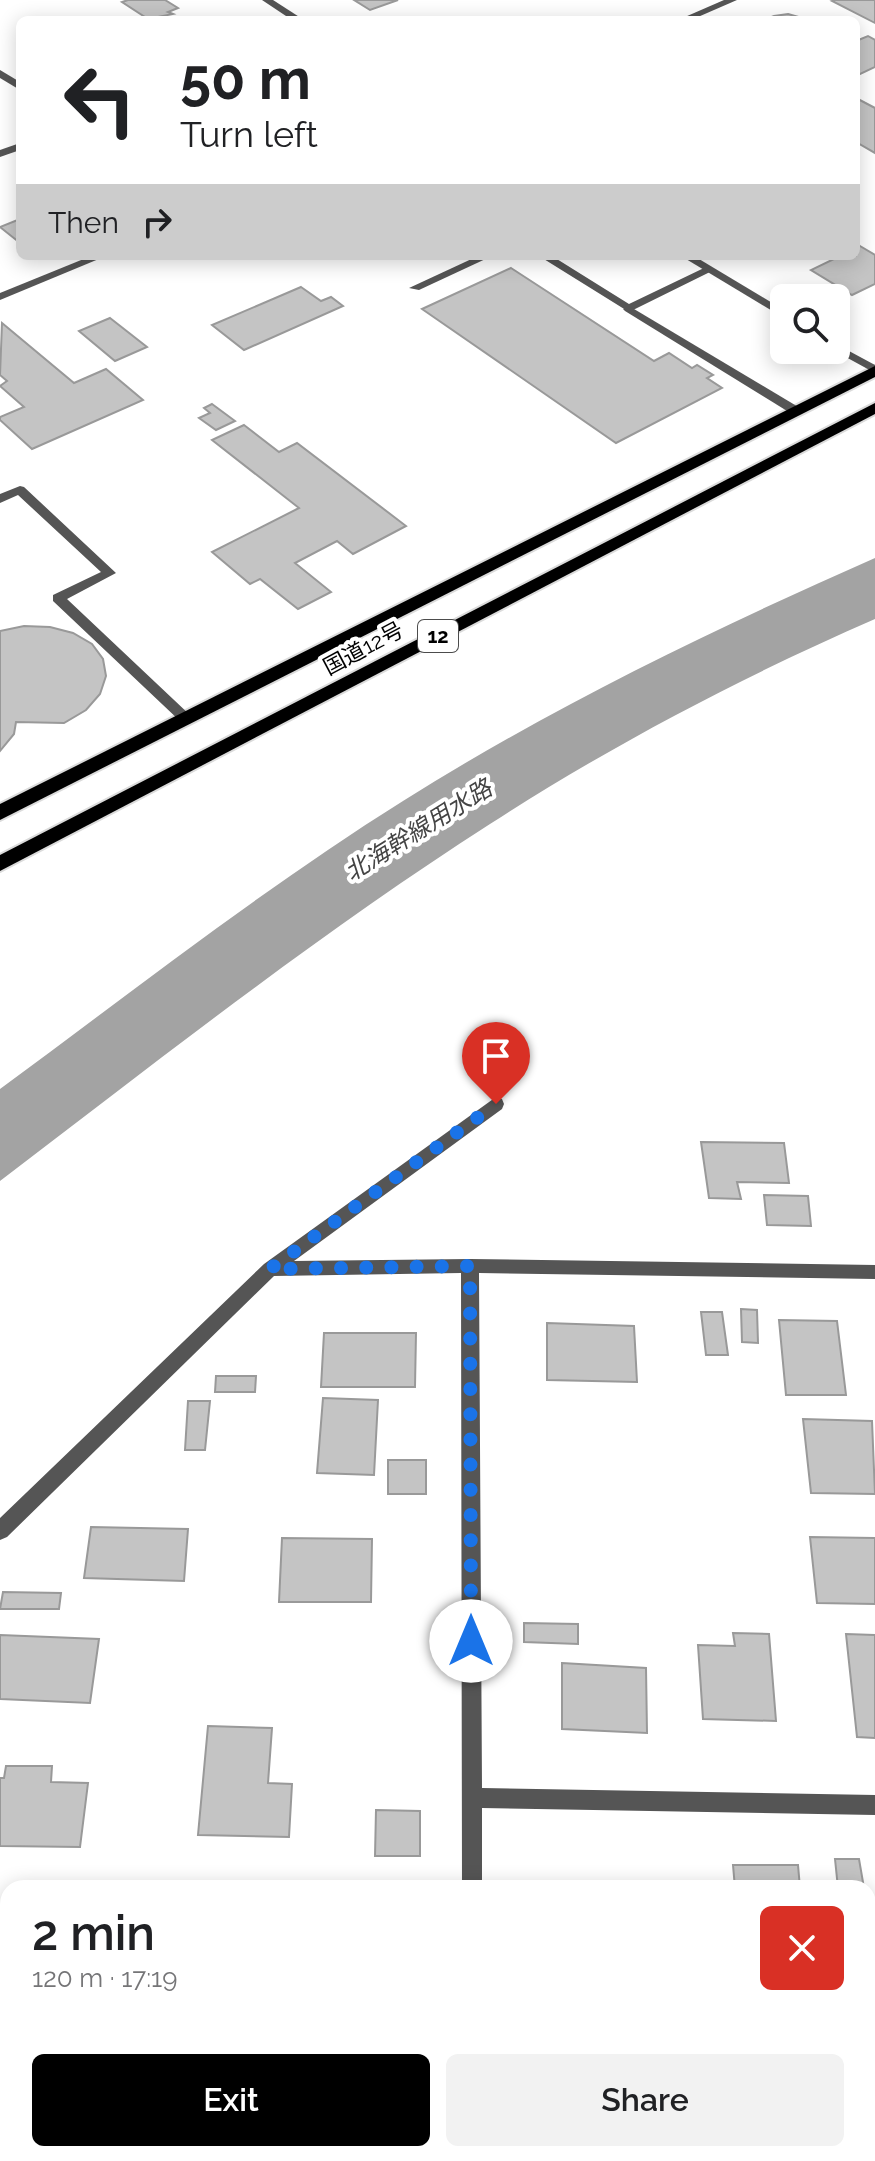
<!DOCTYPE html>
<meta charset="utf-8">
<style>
:root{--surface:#fff;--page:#f2f2f2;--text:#202124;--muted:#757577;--accent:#000}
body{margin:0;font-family:Raleway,"Noto Sans JP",sans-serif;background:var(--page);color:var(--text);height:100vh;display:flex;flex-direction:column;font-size:30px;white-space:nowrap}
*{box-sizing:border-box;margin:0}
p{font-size:26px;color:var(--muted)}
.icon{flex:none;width:44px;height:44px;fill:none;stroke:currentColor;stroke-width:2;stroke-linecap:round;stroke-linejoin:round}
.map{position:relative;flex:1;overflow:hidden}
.details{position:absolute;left:0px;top:1880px;width:876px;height:282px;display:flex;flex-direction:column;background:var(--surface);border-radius:24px 24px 0 0;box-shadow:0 4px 20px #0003}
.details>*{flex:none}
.hud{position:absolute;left:16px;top:16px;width:844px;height:244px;border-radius:12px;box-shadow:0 4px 20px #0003;background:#fff;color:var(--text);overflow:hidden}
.controls{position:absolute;left:770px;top:284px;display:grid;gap:16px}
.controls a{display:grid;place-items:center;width:80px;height:80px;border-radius:12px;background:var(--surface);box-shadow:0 4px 20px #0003;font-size:40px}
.pin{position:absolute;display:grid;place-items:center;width:68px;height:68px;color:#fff;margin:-82px -34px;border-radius:50% 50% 50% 0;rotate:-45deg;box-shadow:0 0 8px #0007}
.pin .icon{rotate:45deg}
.me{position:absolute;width:88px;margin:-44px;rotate:0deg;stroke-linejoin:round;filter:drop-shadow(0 0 6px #0008)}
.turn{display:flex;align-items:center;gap:28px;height:168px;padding:0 32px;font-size:36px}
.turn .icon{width:104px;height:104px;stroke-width:2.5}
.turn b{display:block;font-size:56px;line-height:68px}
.then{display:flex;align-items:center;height:76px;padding:0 32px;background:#0003;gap:16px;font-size:30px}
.round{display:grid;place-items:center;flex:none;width:84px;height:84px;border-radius:12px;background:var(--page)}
.summary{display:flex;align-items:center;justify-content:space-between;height:136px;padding:0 32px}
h1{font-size:48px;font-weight:600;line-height:60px}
.primary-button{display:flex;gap:16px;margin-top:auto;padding:16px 32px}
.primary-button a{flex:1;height:92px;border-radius:12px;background:var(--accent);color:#fff;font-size:32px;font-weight:600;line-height:92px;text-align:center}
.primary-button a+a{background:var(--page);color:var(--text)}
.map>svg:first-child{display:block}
</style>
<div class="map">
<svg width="875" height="2161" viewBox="0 0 875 2161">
<rect width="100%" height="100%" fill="#fff"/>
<path fill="#a3a3a3" d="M 875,558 L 875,619 C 742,677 612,745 490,824 C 320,933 160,1059 0,1181 L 0,1089 C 132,992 264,888 403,801 C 552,707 714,629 875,558 Z"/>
<g fill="#c4c4c4" stroke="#999" stroke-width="2">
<polygon points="128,0 165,0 178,8 168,12 173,14 148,19 122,2"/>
<polygon points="354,0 398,0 370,10"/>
<polygon points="835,0 875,0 875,23 832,1"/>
<polygon points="788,14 809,20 764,20 774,16"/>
<polygon points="868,36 875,40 875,67 856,76 856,41"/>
<polygon points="856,98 875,108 875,153 856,142"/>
<polygon points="20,219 20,243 0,227"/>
<polygon points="860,246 875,255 875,284 852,295 811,270 840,256 856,256 856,248"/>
<polygon points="511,268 654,361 669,353 692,368 697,365 713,375 707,378 722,388 616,443 422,309"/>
<polygon points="301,287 321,301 331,297 343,306 244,350 212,325"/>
<polygon points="110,318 147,347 115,361 79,331"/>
<polygon points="2,323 74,383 106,369 143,400 32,449 0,420 0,417 24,407 0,386 7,381 0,375"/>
<polygon points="212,404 235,421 216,430 199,418 210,413 204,408"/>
<polygon points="244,425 279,452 297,443 406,526 353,554 337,541 295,563 331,592 298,609 260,579 250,584 212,552 299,508 212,440"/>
<polygon points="24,626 50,627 73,633 92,644 103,659 106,676 100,694 86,710 64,723 16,722 14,734 0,751 0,631"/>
<polygon points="701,1142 784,1143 789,1183 737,1182 741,1199 709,1198"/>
<polygon points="764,1195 808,1196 811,1226 767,1225"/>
<polygon points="741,1309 757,1310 758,1343 742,1342"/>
<polygon points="701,1312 722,1312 728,1355 706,1355"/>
<polygon points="779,1320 837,1321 846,1395 786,1395"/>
<polygon points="547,1323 634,1326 637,1382 547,1380"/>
<polygon points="324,1333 416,1333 415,1387 321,1387"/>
<polygon points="216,1376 256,1376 255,1392 215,1392"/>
<polygon points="323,1398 378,1400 374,1475 317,1473"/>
<polygon points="188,1401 210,1401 205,1450 185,1450"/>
<polygon points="803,1419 872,1421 875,1494 811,1493"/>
<rect x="388" y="1460" width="38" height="34"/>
<polygon points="91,1527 188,1529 184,1581 84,1578"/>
<polygon points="810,1537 875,1538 875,1604 817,1603"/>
<polygon points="282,1538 372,1539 371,1602 279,1602"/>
<polygon points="3,1592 61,1593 59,1609 0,1609"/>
<polygon points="524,1623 578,1624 578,1644 524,1642"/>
<polygon points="733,1633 769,1634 776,1721 703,1719 698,1645 735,1646"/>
<polygon points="846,1634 875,1635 875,1738 857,1737"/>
<polygon points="0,1635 99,1639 90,1703 0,1699"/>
<polygon points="562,1663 646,1668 647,1733 562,1729"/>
<polygon points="208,1726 272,1728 268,1783 292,1784 289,1837 198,1835"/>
<polygon points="6,1766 52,1766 51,1782 88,1783 80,1847 0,1846 0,1778 4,1778"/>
<polygon points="376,1810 420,1811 420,1856 375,1856"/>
<polygon points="835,1859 859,1859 864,1888 838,1888"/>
<polygon points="733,1865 798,1865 800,1888 735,1888"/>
<rect x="868" y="2018" width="7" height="109"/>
<rect x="0" y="2052" width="8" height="85"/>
</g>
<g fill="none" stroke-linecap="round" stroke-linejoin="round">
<g stroke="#dbdbdb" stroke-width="4">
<g id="trunk">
<polygon points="875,366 875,377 0,820 0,804"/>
<polygon points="875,403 875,414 0,871 0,855"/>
</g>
</g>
<g fill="#555" fill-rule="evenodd">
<polygon points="478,256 492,256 419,290 409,288"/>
<polygon points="539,256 552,256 629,304 704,268 714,270 629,312"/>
<polygon points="20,486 24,487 116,573 67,599 191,716 193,719 191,722 181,722 53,601 53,595 101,572 18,495 0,503 0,494"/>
</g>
<g fill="#555" fill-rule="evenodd">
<polygon points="0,70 20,82 20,90 0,78"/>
<polygon points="20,143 20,150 0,157 0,150"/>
<polygon points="629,306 800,408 802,411 800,414 792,414 625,311 623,309"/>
<polygon points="496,1097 502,1099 504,1104 502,1109 294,1261 470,1259 875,1265 875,1279 479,1273 482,1788 875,1795 875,1815 482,1808 482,1888 462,1888 461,1273 274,1276 7,1537 0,1540 0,1518 264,1264"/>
<rect x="462" y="2154" width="22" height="7"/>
</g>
<g fill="#555" fill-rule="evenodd">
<polygon points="262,0 273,0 304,20 292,20"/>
<polygon points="724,0 737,0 691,20 678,20"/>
<polygon points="91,256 106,256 0,300 0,293"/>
<polygon points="681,256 694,256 784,310 784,318"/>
<polygon points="836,344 875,365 875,373 833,350 836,350"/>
</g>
<use href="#trunk" fill="#000" fill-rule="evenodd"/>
</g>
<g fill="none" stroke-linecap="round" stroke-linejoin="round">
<polyline stroke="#1a73e8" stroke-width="14" stroke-dasharray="0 25.2" points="471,1641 470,1266 270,1269 496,1104"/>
</g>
<g text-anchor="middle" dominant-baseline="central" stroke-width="8" stroke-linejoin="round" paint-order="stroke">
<rect fill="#fff" stroke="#4c4c4c" stroke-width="2" x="418" y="620" width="40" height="32" rx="6"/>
<g font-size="20" font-weight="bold" fill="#000">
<text x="438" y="636">12</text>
</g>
<g font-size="22" fill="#000" stroke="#fff">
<text transform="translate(363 648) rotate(-28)">国道12号</text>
</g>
<g font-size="24" font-style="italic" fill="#444" stroke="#fff">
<text transform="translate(418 830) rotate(-32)">北海幹線用水路</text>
</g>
</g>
</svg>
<div class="controls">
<a><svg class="icon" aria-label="search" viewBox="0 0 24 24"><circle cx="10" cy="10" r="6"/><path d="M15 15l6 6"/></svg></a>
</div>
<div class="pin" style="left:496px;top:1104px;background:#d93025"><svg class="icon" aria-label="arrive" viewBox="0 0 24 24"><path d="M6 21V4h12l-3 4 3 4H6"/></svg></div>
<svg class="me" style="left:471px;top:1641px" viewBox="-20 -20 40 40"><circle r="19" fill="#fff"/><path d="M0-13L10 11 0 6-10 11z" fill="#1a73e8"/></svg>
<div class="hud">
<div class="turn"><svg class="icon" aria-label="left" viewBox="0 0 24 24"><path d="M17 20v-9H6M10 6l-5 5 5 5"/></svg><div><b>50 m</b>Turn left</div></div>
<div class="then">Then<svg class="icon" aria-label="right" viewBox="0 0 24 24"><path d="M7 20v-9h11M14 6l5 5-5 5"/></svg></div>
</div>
<section class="details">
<div class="summary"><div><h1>2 min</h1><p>120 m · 17:19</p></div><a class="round" style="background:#d93025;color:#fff"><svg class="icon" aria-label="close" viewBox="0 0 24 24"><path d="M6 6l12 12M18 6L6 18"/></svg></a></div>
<div class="primary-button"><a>Exit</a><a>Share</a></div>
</section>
</div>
